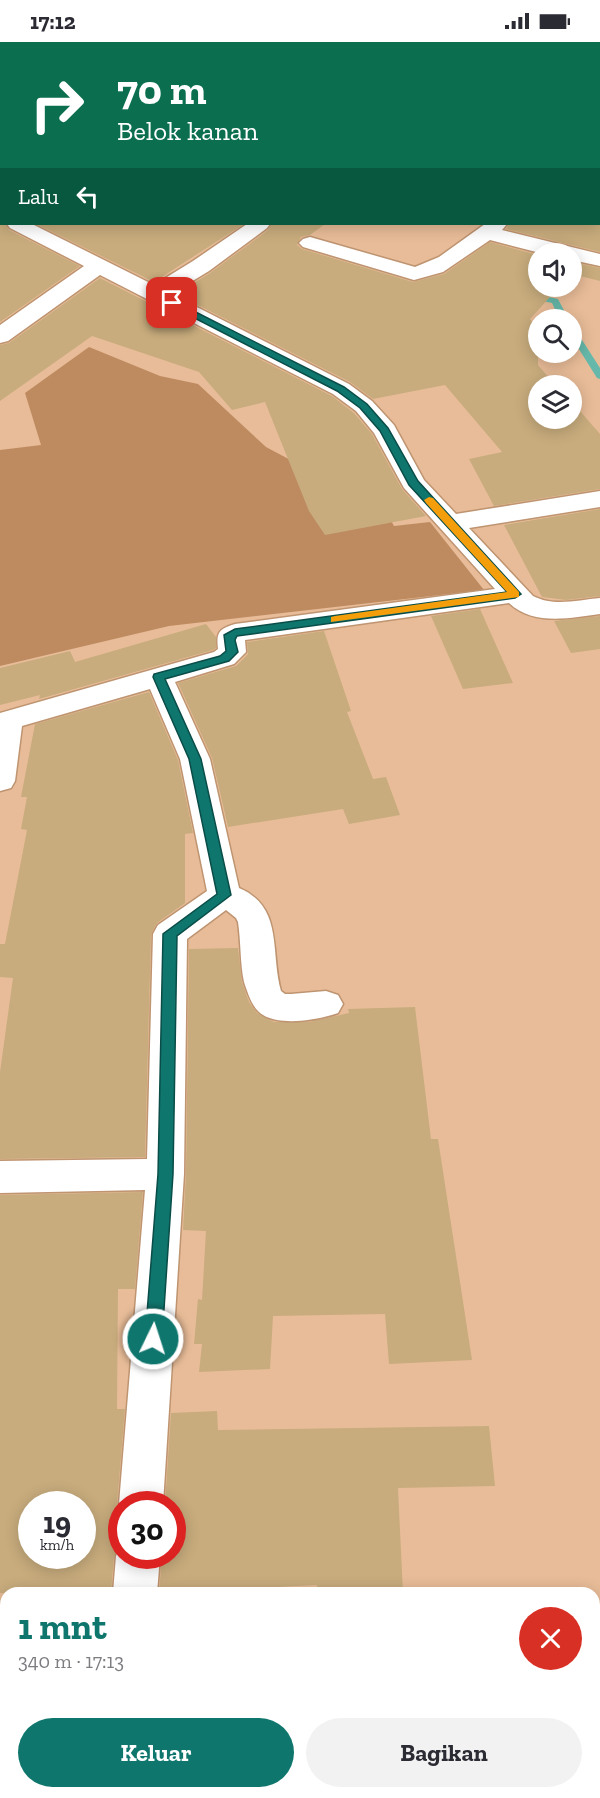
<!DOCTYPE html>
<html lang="id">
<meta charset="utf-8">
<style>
:root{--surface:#fff;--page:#f2f2f3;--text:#2b2b33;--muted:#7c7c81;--accent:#0f766e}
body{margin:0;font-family:"Zilla Slab",serif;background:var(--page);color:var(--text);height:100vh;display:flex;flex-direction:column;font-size:22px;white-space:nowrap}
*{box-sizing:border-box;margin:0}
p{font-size:20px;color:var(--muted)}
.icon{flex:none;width:33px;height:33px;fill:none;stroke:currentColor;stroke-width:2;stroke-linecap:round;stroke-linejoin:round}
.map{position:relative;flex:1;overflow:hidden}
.side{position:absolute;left:0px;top:1545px;width:600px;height:212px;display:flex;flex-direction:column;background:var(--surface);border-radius:18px 18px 0 0;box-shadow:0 3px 15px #0003}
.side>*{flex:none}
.guide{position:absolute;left:0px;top:0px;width:600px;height:183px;box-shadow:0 3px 15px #0003;background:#0b6e4f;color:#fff;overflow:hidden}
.tools{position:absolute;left:528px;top:201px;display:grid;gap:12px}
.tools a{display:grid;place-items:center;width:54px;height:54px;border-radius:50%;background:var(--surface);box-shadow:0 3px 15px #0003;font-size:30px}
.speed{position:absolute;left:18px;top:1449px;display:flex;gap:12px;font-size:30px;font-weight:700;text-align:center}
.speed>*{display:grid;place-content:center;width:78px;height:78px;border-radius:50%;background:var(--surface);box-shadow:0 3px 15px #0003;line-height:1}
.speed small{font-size:15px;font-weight:400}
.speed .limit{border:9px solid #d22;background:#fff;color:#111}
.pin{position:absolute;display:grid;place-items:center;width:51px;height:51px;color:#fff;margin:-26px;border-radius:12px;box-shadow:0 3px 9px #0006}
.me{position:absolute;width:66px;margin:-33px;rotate:4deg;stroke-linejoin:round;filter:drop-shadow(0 0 4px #0008)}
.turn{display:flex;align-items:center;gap:21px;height:126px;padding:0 18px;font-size:27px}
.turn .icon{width:78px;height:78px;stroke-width:2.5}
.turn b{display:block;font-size:42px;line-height:51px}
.then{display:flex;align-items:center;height:57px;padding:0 18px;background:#0003;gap:12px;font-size:22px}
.round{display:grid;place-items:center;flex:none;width:63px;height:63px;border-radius:32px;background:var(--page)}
.head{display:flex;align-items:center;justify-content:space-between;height:102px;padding:0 18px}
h1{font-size:36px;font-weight:700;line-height:45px;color:var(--accent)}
.primary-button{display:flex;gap:12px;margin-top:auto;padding:12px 18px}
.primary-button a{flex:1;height:69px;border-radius:36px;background:var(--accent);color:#fff;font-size:24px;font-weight:700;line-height:69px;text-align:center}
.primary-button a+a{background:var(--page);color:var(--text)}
.status{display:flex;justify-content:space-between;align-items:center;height:42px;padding:0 30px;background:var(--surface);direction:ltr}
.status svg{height:16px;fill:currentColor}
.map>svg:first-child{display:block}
</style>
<div class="status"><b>17:12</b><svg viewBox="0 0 49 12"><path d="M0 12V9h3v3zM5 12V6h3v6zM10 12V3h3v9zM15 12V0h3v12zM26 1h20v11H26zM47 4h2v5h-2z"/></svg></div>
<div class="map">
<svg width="600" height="1756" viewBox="0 0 600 1756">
<rect width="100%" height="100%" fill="#e8bc98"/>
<polygon fill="#be8b60" points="89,305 160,334 198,342 266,405 328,438 367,434 394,484 430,480 484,548 169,584 0,624 0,408 41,403 25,351"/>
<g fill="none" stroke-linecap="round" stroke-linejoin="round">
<g fill="#66b9aa" fill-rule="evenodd">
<rect x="0" y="73" width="2" height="5"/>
<polygon points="530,251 558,257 569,278 560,278 552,261 527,256 527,252"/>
<polygon points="572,286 575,287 600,326 600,337 597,336 572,296"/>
</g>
<polygon fill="#66b9aa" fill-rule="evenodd" points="6,1693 6,1750 86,1750 88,1756 0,1756 0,1695"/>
</g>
<g fill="#c8ac7d" fill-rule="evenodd">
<polygon points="0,182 5,182 9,188 80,224 0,280"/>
<polygon points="36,182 244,182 154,240"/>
<polygon points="272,182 325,182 310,193 301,195 297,203 302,207 413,240 444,232 490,200 538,213 538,244 560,244 530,277 538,288 538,323 556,344 538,344 538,376 572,376 572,360 600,392 600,447 494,464 469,417 502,410 445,343 373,357 350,340 176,252 210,231 268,188"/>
<polygon points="509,182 600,182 600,210 506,187"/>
<polygon points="572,220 600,226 600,239 572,232"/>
<polygon points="100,236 332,354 354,371 372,392 402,447 426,474 325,493 309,469 265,360 232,368 199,330 92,294 0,359 0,303 9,301"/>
<polygon points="600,467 600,554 566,558 542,555 504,483"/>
<polygon points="480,567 513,641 463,647 431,574"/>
<polygon points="600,574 600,607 571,611 554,579"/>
<polygon points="206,582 216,595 216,606 213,608 39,657 40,653 0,663 0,626 70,609 75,620"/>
<polygon points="324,589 351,669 347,670 373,737 386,735 400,773 349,782 343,767 228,785 212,716 178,641 236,624 248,612 247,600"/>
<polygon points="149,650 178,718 193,791 185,792 185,861 157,881 151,892 145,1115 0,1117 0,1030 13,936 0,935 0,902 5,902 27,788 21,787 27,755 21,755 35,682"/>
<polygon points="238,906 242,940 249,960 257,971 274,980 309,980 349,971 348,967 415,965 431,1097 438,1097 472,1318 389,1322 385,1272 273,1274 270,1327 199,1330 202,1302 194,1302 198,1257 202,1258 206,1189 183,1188 186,1132 189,907"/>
<path d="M 143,1150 L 135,1247 L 118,1247 L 117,1367 L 125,1367 L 117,1462 L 122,1469 L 122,1499 L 114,1514 L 111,1551 L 0,1551 L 0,1153 ZM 32,1462 L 82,1462 L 82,1514 L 32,1514 Z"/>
<polygon points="217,1369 218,1388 489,1384 495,1444 398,1446 403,1551 317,1551 317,1543 159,1551 162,1514 172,1514 172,1462 165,1462 171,1371"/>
</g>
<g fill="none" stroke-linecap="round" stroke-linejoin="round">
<g stroke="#be9471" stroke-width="3">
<g id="street">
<polygon points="163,0 182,0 162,2"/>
<polygon points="292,0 311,0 291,2"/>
<polygon points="2,92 2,104 0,105 0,93"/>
<polygon points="600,95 600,107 598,108 598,96"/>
<path d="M 7,182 L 32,182 L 154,243 L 193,219 L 247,182 L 270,182 L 267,186 L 209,229 L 171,252 L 349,342 L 372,359 L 394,383 L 424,438 L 456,472 L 600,449 L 600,465 L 469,486 L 533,554 C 554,565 578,558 600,556 L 600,572 C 570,576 533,584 509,561 L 245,598 L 246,610 L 234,622 L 175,640 L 210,717 L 239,846 C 284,865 270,910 281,949 L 285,952 L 291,952 L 326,949 L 338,953 L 343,962 L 338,971 C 319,978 274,986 258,969 C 251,962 247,949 244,940 C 240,921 241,900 238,880 L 236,876 L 226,868 L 187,897 L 184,1132 L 163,1462 L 122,1462 L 122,1467 L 119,1462 L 145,1148 L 0,1151 L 0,1119 L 147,1117 L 153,892 L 158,883 L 207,849 L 180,717 L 150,647 L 22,684 L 15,739 L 11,746 L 0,749 L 0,671 L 214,610 L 218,607 C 216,590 219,587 235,582 L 495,547 L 404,446 L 374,391 L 356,369 L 333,352 L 100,233 L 8,299 L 0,301 L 0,283 L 84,224 L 10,186 Z"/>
<polygon points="485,182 507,182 502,188 600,212 600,224 572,218 572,212 544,212 490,198 443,230 414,238 303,205 299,201 303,197 310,195 415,225 439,215"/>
<polygon points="122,1501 122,1514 160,1514 157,1551 113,1551 116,1514"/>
</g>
</g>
<use href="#street" fill="#fff" fill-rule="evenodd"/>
</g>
<polygon fill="#0f766e" stroke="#0a4d48" stroke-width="1.5" points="172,258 344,345 367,362 388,386 418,439 521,552 515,556 237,594 235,598 238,610 229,619 165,637 201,717 231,853 177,894 173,1132 162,1297 159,1303 153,1305 147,1303 145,1297 158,1132 163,892 217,852 189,717 153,635 154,632 220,614 226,609 224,593 235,587 507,550 409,443 380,389 360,366 337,349 169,263 168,261"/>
<polygon fill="#f59e0b" points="429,455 433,456 519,550 519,555 331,580 331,575 335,574 507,550 426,461 424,458"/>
</svg>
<div class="tools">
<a><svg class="icon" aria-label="sound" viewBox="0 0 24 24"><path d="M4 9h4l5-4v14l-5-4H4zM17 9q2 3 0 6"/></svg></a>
<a><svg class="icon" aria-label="search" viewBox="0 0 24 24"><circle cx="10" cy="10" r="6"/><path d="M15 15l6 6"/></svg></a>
<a><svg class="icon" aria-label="layers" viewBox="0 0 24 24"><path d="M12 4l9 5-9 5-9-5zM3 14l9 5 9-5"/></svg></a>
</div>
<div class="speed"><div>19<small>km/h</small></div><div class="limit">30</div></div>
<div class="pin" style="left:172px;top:261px;background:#d93025"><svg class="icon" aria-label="arrive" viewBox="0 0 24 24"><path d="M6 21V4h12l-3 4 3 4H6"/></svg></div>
<svg class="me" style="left:153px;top:1297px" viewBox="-20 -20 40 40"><circle r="17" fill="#0f766e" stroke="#fff" stroke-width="3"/><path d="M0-11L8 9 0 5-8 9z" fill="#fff"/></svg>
<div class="guide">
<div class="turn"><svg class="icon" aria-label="right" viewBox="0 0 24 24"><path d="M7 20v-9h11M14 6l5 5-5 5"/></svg><div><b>70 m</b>Belok kanan</div></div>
<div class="then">Lalu<svg class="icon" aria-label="left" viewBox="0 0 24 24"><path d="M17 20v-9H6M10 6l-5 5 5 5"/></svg></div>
</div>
<section class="side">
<div class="head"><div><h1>1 mnt</h1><p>340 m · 17:13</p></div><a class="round" style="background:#d93025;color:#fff"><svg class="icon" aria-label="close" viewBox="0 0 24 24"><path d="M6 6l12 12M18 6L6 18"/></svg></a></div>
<div class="primary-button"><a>Keluar</a><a>Bagikan</a></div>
</section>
</div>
